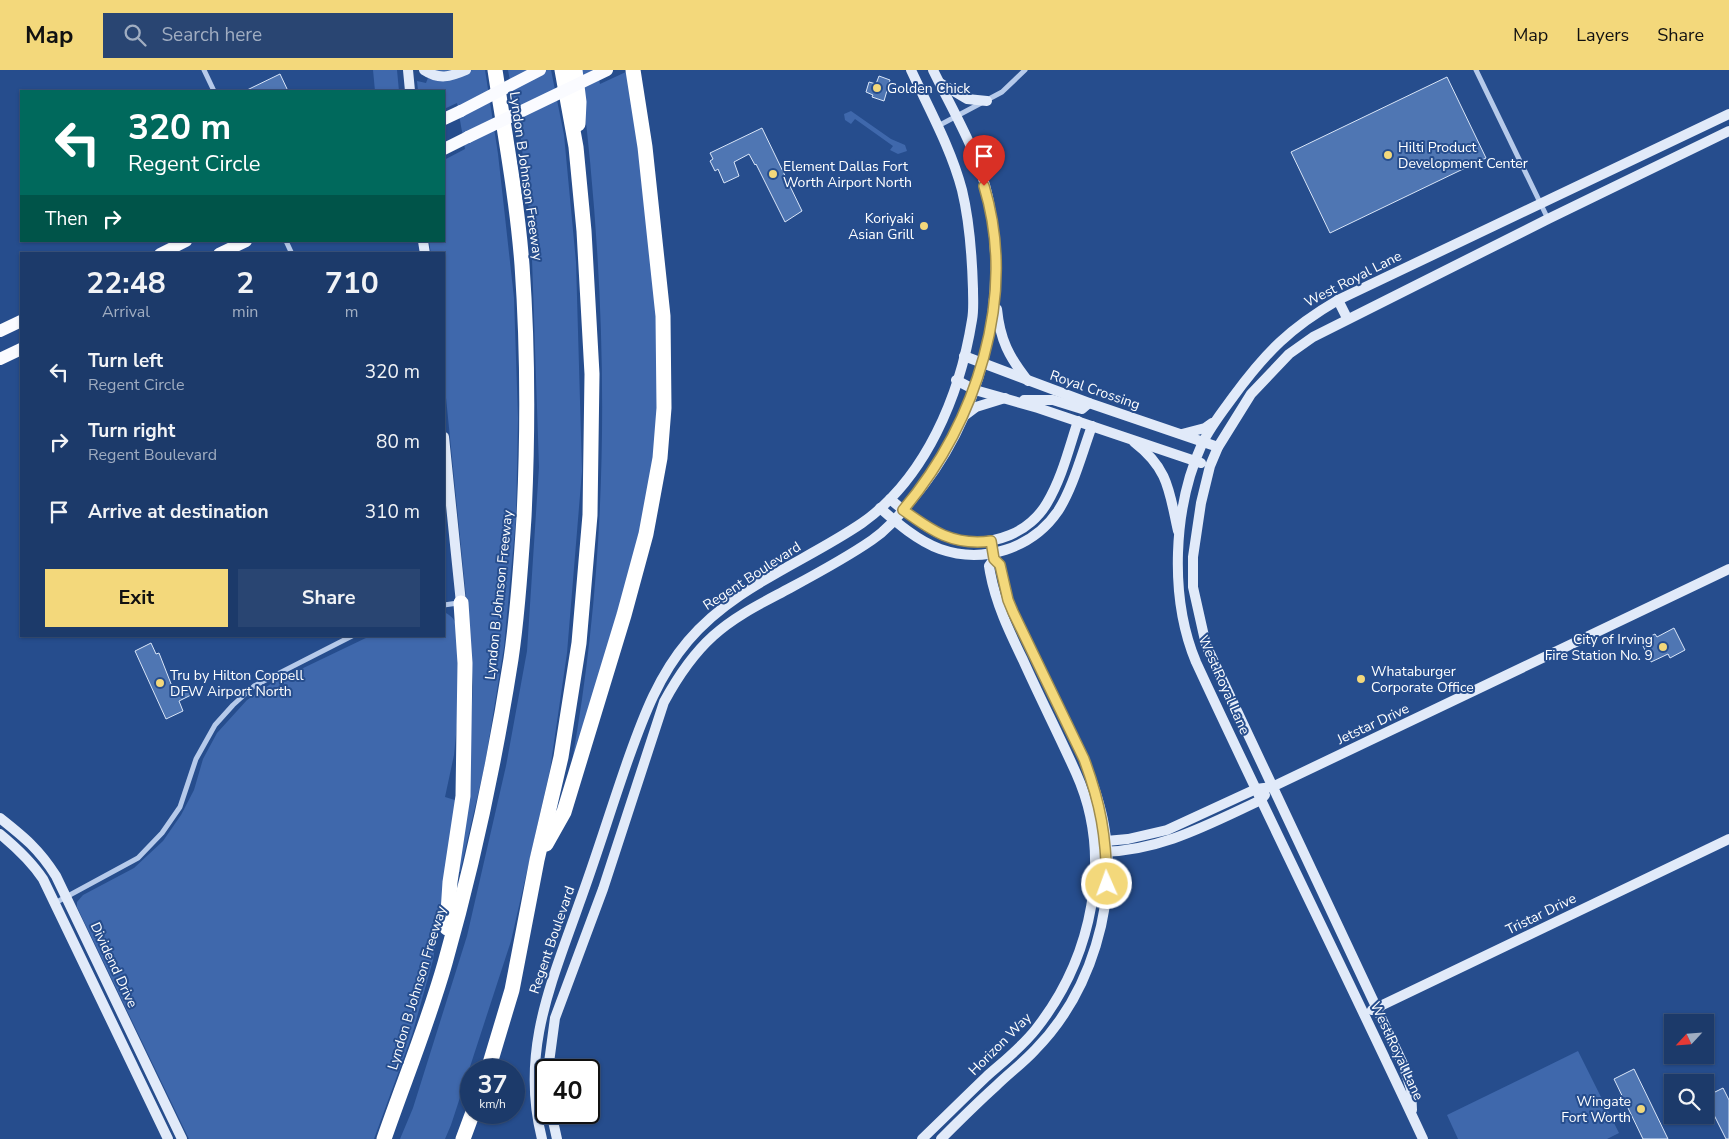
<!DOCTYPE html>
<style>
:root{--surface:#1c3a6a;--page:#294572;--text:#f1f3f6;--muted:#a0adc1;--line:#3a547e;--accent:#f3d87b}
body{margin:0;font-family:"Nunito Sans",sans-serif;background:var(--page);color:var(--text);height:100vh;display:flex;flex-direction:column;font-size:19px;white-space:nowrap}
*{box-sizing:border-box;margin:0}
p{font-size:16px;color:var(--muted)}
.icon{flex:none;width:28px;height:28px;fill:none;stroke:currentColor;stroke-width:2;stroke-linecap:round;stroke-linejoin:round}
.map{position:relative;flex:1;overflow:hidden}
.sheet{position:absolute;left:20px;top:182px;width:425px;height:385px;display:flex;flex-direction:column;background:var(--surface);border-radius:0px;box-shadow:0 1px 4px #0004,0 0 0 1px var(--line)}
.sheet>*{flex:none}
.hud{position:absolute;left:20px;top:20px;width:425px;height:152px;border-radius:0px;box-shadow:0 1px 4px #0004,0 0 0 1px var(--line);background:#00695c;color:#fff;overflow:hidden}
.needle{width:32px;rotate:244deg}
.controls{position:absolute;left:1664px;top:944px;display:grid;gap:10px}
.controls a{display:grid;place-items:center;width:50px;height:50px;border-radius:0px;background:var(--surface);box-shadow:0 1px 4px #0004,0 0 0 1px var(--line);font-size:25px}
.speed{position:absolute;left:460px;top:989px;display:flex;gap:10px;font-size:25px;font-weight:700;text-align:center}
.speed>*{display:grid;place-content:center;width:65px;height:65px;border-radius:50%;background:var(--surface);box-shadow:0 1px 4px #0004,0 0 0 1px var(--line);line-height:1}
.speed small{font-size:12px;font-weight:400}
.speed .limit{border:2px solid #111;border-radius:8px;background:#fff;color:#111}
.pin{position:absolute;display:grid;place-items:center;width:42px;height:42px;color:#fff;margin:-51px -21px;border-radius:50% 50% 50% 0;rotate:-45deg;box-shadow:0 0 5px #0007}
.pin .icon{rotate:45deg}
.me{position:absolute;width:55px;margin:-28px;rotate:358deg;stroke-linejoin:round;filter:drop-shadow(0 0 4px #0008)}
.turn{display:flex;align-items:center;gap:18px;height:105px;padding:0 25px;font-size:22px}
.turn .icon{width:65px;height:65px;stroke-width:2.5}
.turn b{display:block;font-size:35px;line-height:42px}
.then{display:flex;align-items:center;height:48px;padding:0 25px;background:#0003;gap:10px;font-size:19px}
.eta{display:flex;justify-content:space-evenly;align-items:center;height:85px;text-align:center}
.eta b{font-size:30px;font-weight:700;line-height:35px}
.action{display:flex;gap:10px;margin-top:auto;padding:10px 25px}
.action a{flex:1;height:58px;border-radius:0px;background:var(--accent);color:#111;font-size:20px;font-weight:700;line-height:58px;text-align:center}
.action a+a{background:var(--page);color:var(--text)}
ul{padding:0;list-style:none}
li{display:flex;align-items:center;gap:15px;height:70px;padding:0 25px}
li div{flex:1}
li b{display:block;font-size:19px}
li em{font-style:normal}
header{display:flex;align-items:center;gap:30px;box-sizing:border-box;height:70px;padding:0 25px;background:var(--accent);color:#111}
header strong{font-size:24px}
nav{display:flex;gap:28px;margin-inline-start:auto;font-size:18px}
.search{width:350px;height:45px;background:var(--page);display:flex;align-items:center;gap:12px;box-sizing:border-box;padding:0 18px;border-radius:0px;color:var(--muted);font-size:19px}
.map>svg:first-child{display:block}
</style>
<header>
<strong>Map</strong>
<div class="search"><svg class="icon" aria-label="search" viewBox="0 0 24 24"><circle cx="10" cy="10" r="6"/><path d="M15 15l6 6"/></svg>Search here</div>
<nav><a>Map</a><a>Layers</a><a>Share</a></nav>
</header>
<div class="map">
<svg width="1729" height="1069" viewBox="0 0 1729 1069">
<rect width="100%" height="100%" fill="#264d8d"/>
<g fill="#3f68ac">
<polygon points="373,0 397,0 399,21 375,21"/>
<polygon points="423,0 485,0 498,84 514,228 518,348 516,448 504,577 485,694 460,802 457,802 467,723 473,616 468,546 444,308 444,184 431,184 429,171 444,171 444,90 465,79 457,33 444,39 444,21 418,21 417,11 426,13 429,5"/>
<polygon points="508,0 551,0 564,65 576,192 582,401 567,583 550,700 511,871 451,1055 445,1069 400,1069 413,1038 467,866 506,696 527,581 539,397 531,159 521,70"/>
<path d="M 580,0 L 597,0 L 600,14 L 628,1 L 655,207 L 659,311 L 654,394 L 632,502 L 571,697 C 613,466 609,232 580,0 Z"/>
<polygon points="851,41 891,69 905,75 907,81 898,84 890,80 893,76 855,49 851,54 845,50 844,44"/>
<path d="M 444,542 C 455,547 457,554 458,565 L 458,645 L 454,685 L 445,727 L 458,731 L 433,890 L 412,965 L 374,1069 L 189,1069 L 77,837 L 77,832 L 83,825 L 134,798 L 163,771 L 181,745 L 194,720 L 203,689 L 217,663 L 247,630 L 272,613 L 370,566 L 444,566 Z"/>
<polygon points="1578,981 1619,1063 1607,1069 1458,1069 1447,1045"/>
</g>
<g fill="#4f76b3" stroke="#dae6f8">
<polygon points="280,4 288,21 245,21"/>
<polygon points="879,6 890,10 884,31 872,27 873,25 866,22 869,12 876,14"/>
<polygon points="1447,7 1486,88 1330,163 1291,82"/>
<polygon points="762,58 802,141 785,152 756,94 755,95 749,84 734,92 739,106 724,113 718,99 715,101 710,91 713,89 710,83"/>
<polygon points="1674,558 1685,580 1670,588 1668,584 1651,592 1642,574 1648,571 1647,568 1655,564 1657,567"/>
<polygon points="151,573 156,584 159,583 175,624 190,617 193,624 179,631 183,641 166,649 135,581"/>
<polygon points="1634,999 1668,1069 1643,1069 1614,1009"/>
<polygon points="1723,1018 1729,1030 1729,1069 1726,1069 1705,1027"/>
</g>
<g fill="none" stroke-linecap="round" stroke-linejoin="round">
<g stroke="#b6caea" stroke-width="5">
<polyline points="204,0 214,21"/>
<polyline points="1476,0 1548,149"/>
<polyline points="938,56 1002,22 1025,0"/>
<polyline points="286,171 292,184"/>
<polyline points="444,535 458,533"/>
<polyline points="55,833 138,788 162,763 180,737 196,689 215,655 233,635 254,616 352,566"/>
</g>
<g stroke="#e1eaf9" stroke-width="10">
<polyline points="408,0 410,21"/>
<path d="M 424,0 C 439,10 450,7 466,0"/>
<polyline points="940,13 967,29 987,31"/>
<polyline points="423,171 425,184"/>
<polyline points="1338,230 1347,248"/>
<path d="M 997,239 C 1000,270 1009,287 1028,311"/>
<polyline points="964,286 1089,333 1218,377"/>
<polyline points="956,310 975,320 1038,338 1201,393"/>
<polyline points="1024,330 1053,330 1082,339 1089,333"/>
<polyline points="964,346 976,337 1005,328"/>
<polyline points="1182,364 1205,358 1212,353"/>
<polyline points="444,367 461,533"/>
<path d="M 1134,372 C 1169,399 1169,421 1178,461"/>
<path d="M 890,429 C 926,460 961,485 1010,465 C 1025,459 1039,447 1047,433 C 1062,408 1069,378 1078,351"/>
<path d="M 880,438 C 897,453 918,471 940,479 C 983,494 1032,479 1058,441 C 1073,418 1082,383 1092,356"/>
<path d="M 0,748 C 24,767 39,779 56,806 L 182,1069"/>
<path d="M 0,764 C 17,778 31,791 43,809 L 168,1069"/>
<polyline points="1095,772 1128,769 1167,760 1256,719 1272,717 1729,499"/>
<path d="M 1101,782 C 1161,781 1209,754 1261,730 L 1265,725"/>
<polyline points="1372,940 1729,769"/>
<path d="M 548,1000 L 555,948 L 603,819 L 664,632 C 677,608 693,584 713,566 C 736,545 764,532 790,518 C 818,503 846,488 872,470 C 888,459 899,445 911,431 C 981,349 1010,232 988,127 C 978,82 953,41 933,0"/>
<polyline points="1412,1040 1411,1019 1403,994 1206,575 1193,517 1193,487 1201,433 1210,396 1218,377 1251,324 1289,284 1313,267 1548,149 1729,61"/>
<polyline points="551,1042 557,1069"/>
<path d="M 542,1069 C 520,982 551,914 579,834 C 597,785 612,735 629,687 C 644,645 659,605 688,571 C 733,517 805,492 862,453 C 926,408 960,325 972,250 C 974,240 973,229 973,219 C 972,185 970,153 962,120 C 951,78 929,39 911,0"/>
<path d="M 922,1069 C 944,1048 965,1027 987,1006 C 1004,991 1022,977 1036,959 C 1092,888 1114,787 1076,703 C 1059,665 1040,628 1023,590 C 1009,561 996,534 990,502 L 989,496 L 994,489"/>
<path d="M 941,1069 C 959,1051 977,1033 996,1016 C 1008,1004 1023,993 1035,980 C 1091,923 1118,834 1104,755 C 1100,732 1092,710 1084,689 L 1013,542 L 1008,530 L 1000,495 L 994,489 L 991,471"/>
<path d="M 1423,1069 C 1349,910 1270,752 1196,592 C 1169,527 1173,438 1202,374 C 1210,357 1222,342 1233,327 C 1266,282 1290,258 1338,230 L 1729,44"/>
</g>
<g stroke="#fafbff" stroke-width="12">
<polyline points="444,49 461,41"/>
<polyline points="444,79 468,67"/>
<polyline points="160,184 186,171"/>
<polyline points="219,184 246,171"/>
<polyline points="0,261 21,251"/>
<polyline points="0,289 21,279"/>
</g>
<g stroke="#fff" stroke-width="15">
<polyline points="575,0 579,32 578,54"/>
<polyline points="546,774 564,742 624,545 646,464 660,388 664,338 663,246 645,77 633,0"/>
<polyline points="447,858 450,812 463,726 465,593 461,533"/>
<polyline points="488,1000 512,920 537,790 561,687 579,573 590,445 592,304 584,161 576,77 562,0"/>
<path d="M 384,1069 C 404,1011 428,953 445,893 C 473,794 495,691 511,589 C 518,542 521,494 524,447 C 528,363 528,279 522,195 C 517,130 505,65 495,0"/>
<polyline points="463,1069 473,1042"/>
</g>
<g stroke="#fafbff" stroke-width="12">
<polyline points="461,41 540,0"/>
<polyline points="468,67 607,0"/>
</g>
</g>
<g fill="none" stroke-linecap="round" stroke-linejoin="round">
<g stroke="#9e8c50" stroke-width="12">
<path id="route" d="M 984,116 C 1018,228 976,353 903,440 C 932,461 953,476 991,471 L 994,489 L 1000,495 L 1008,530 L 1013,542 L 1084,689 C 1101,735 1106,766 1107,814"/>
</g>
<use href="#route" stroke="#f3d87b" stroke-width="9"/>
</g>
<g fill="#f3d87b" stroke="#264d8d" stroke-width="2">
<circle cx="877" cy="18" r="5"/>
<circle cx="1388" cy="85" r="5"/>
<circle cx="773" cy="104" r="5"/>
<circle cx="924" cy="156" r="5"/>
<circle cx="1663" cy="577" r="5"/>
<circle cx="1361" cy="609" r="5"/>
<circle cx="160" cy="613" r="5"/>
<circle cx="1641" cy="1039" r="5"/>
</g>
<g text-anchor="middle" dominant-baseline="central" stroke-width="4" stroke-linejoin="round" paint-order="stroke">
<g font-size="14" fill="#fff" stroke="#264d8d" text-anchor="start">
<text x="887" y="18">Golden Chick</text>
<text x="1398" y="77">Hilti Product<tspan x="1398" dy="16">Development Center</tspan></text>
<text x="783" y="96">Element Dallas Fort<tspan x="783" dy="16">Worth Airport North</tspan></text>
<text x="914" y="148" text-anchor="end">Koriyaki<tspan x="914" dy="16">Asian Grill</tspan></text>
<text x="1653" y="569" text-anchor="end">City of Irving<tspan x="1653" dy="16">Fire Station No. 9</tspan></text>
<text x="1371" y="601">Whataburger<tspan x="1371" dy="16">Corporate Office</tspan></text>
<text x="170" y="605">Tru by Hilton Coppell<tspan x="170" dy="16">DFW Airport North</tspan></text>
<text x="1631" y="1031" text-anchor="end">Wingate<tspan x="1631" dy="16">Fort Worth</tspan></text>
</g>
<g font-size="14" fill="#fff" stroke="#264d8d">
<text transform="translate(526 106) rotate(82)">Lyndon B Johnson Freeway</text>
<text transform="translate(1353 209) rotate(-27)">West Royal Lane</text>
<text transform="translate(1095 320) rotate(19)">Royal Crossing</text>
<text transform="translate(752 506) rotate(-33)">Regent Boulevard</text>
<text transform="translate(499 525) rotate(-84)">Lyndon B Johnson Freeway</text>
<text transform="translate(1224 615) rotate(66)">West Royal Lane</text>
<text transform="translate(1373 654) rotate(-25)">Jetstar Drive</text>
<text transform="translate(1541 844) rotate(-26)">Tristar Drive</text>
<text transform="translate(552 870) rotate(-71)">Regent Boulevard</text>
<text transform="translate(114 895) rotate(65)">Dividend Drive</text>
<text transform="translate(417 918) rotate(-73)">Lyndon B Johnson Freeway</text>
<text transform="translate(1000 974) rotate(-45)">Horizon Way</text>
<text transform="translate(1397 981) rotate(65)">West Royal Lane</text>
</g>
</g>
</svg>
<div class="controls">
<a><svg class="needle" viewBox="-14 -14 28 28"><path d="M0-13l5 13h-10z" fill="#e53935"/><path d="M0 13l5-13h-10z" fill="#a0adc1"/></svg></a>
<a><svg class="icon" aria-label="search" viewBox="0 0 24 24"><circle cx="10" cy="10" r="6"/><path d="M15 15l6 6"/></svg></a>
</div>
<div class="speed"><div>37<small>km/h</small></div><div class="limit">40</div></div>
<div class="pin" style="left:984px;top:116px;background:#d93025"><svg class="icon" aria-label="arrive" viewBox="0 0 24 24"><path d="M6 21V4h12l-3 4 3 4H6"/></svg></div>
<svg class="me" style="left:1107px;top:814px" viewBox="-20 -20 40 40"><circle r="17" fill="#f3d87b" stroke="#fff" stroke-width="3"/><path d="M0-11L8 9 0 5-8 9z" fill="#fff"/></svg>
<div class="hud">
<div class="turn"><svg class="icon" aria-label="left" viewBox="0 0 24 24"><path d="M17 20v-9H6M10 6l-5 5 5 5"/></svg><div><b>320 m</b>Regent Circle</div></div>
<div class="then">Then<svg class="icon" aria-label="right" viewBox="0 0 24 24"><path d="M7 20v-9h11M14 6l5 5-5 5"/></svg></div>
</div>
<section class="sheet">
<div class="eta">
<div><b>22:48</b><p>Arrival</p></div>
<div><b>2</b><p>min</p></div>
<div><b>710</b><p>m</p></div>
</div>
<ul>
<li><svg class="icon" aria-label="left" viewBox="0 0 24 24"><path d="M17 20v-9H6M10 6l-5 5 5 5"/></svg><div><b>Turn left</b><p>Regent Circle</p></div><em>320 m</em></li>
<li><svg class="icon" aria-label="right" viewBox="0 0 24 24"><path d="M7 20v-9h11M14 6l5 5-5 5"/></svg><div><b>Turn right</b><p>Regent Boulevard</p></div><em>80 m</em></li>
<li><svg class="icon" aria-label="arrive" viewBox="0 0 24 24"><path d="M6 21V4h12l-3 4 3 4H6"/></svg><div><b>Arrive at destination</b></div><em>310 m</em></li>
</ul>
<div class="action"><a>Exit</a><a>Share</a></div>
</section>
</div>
